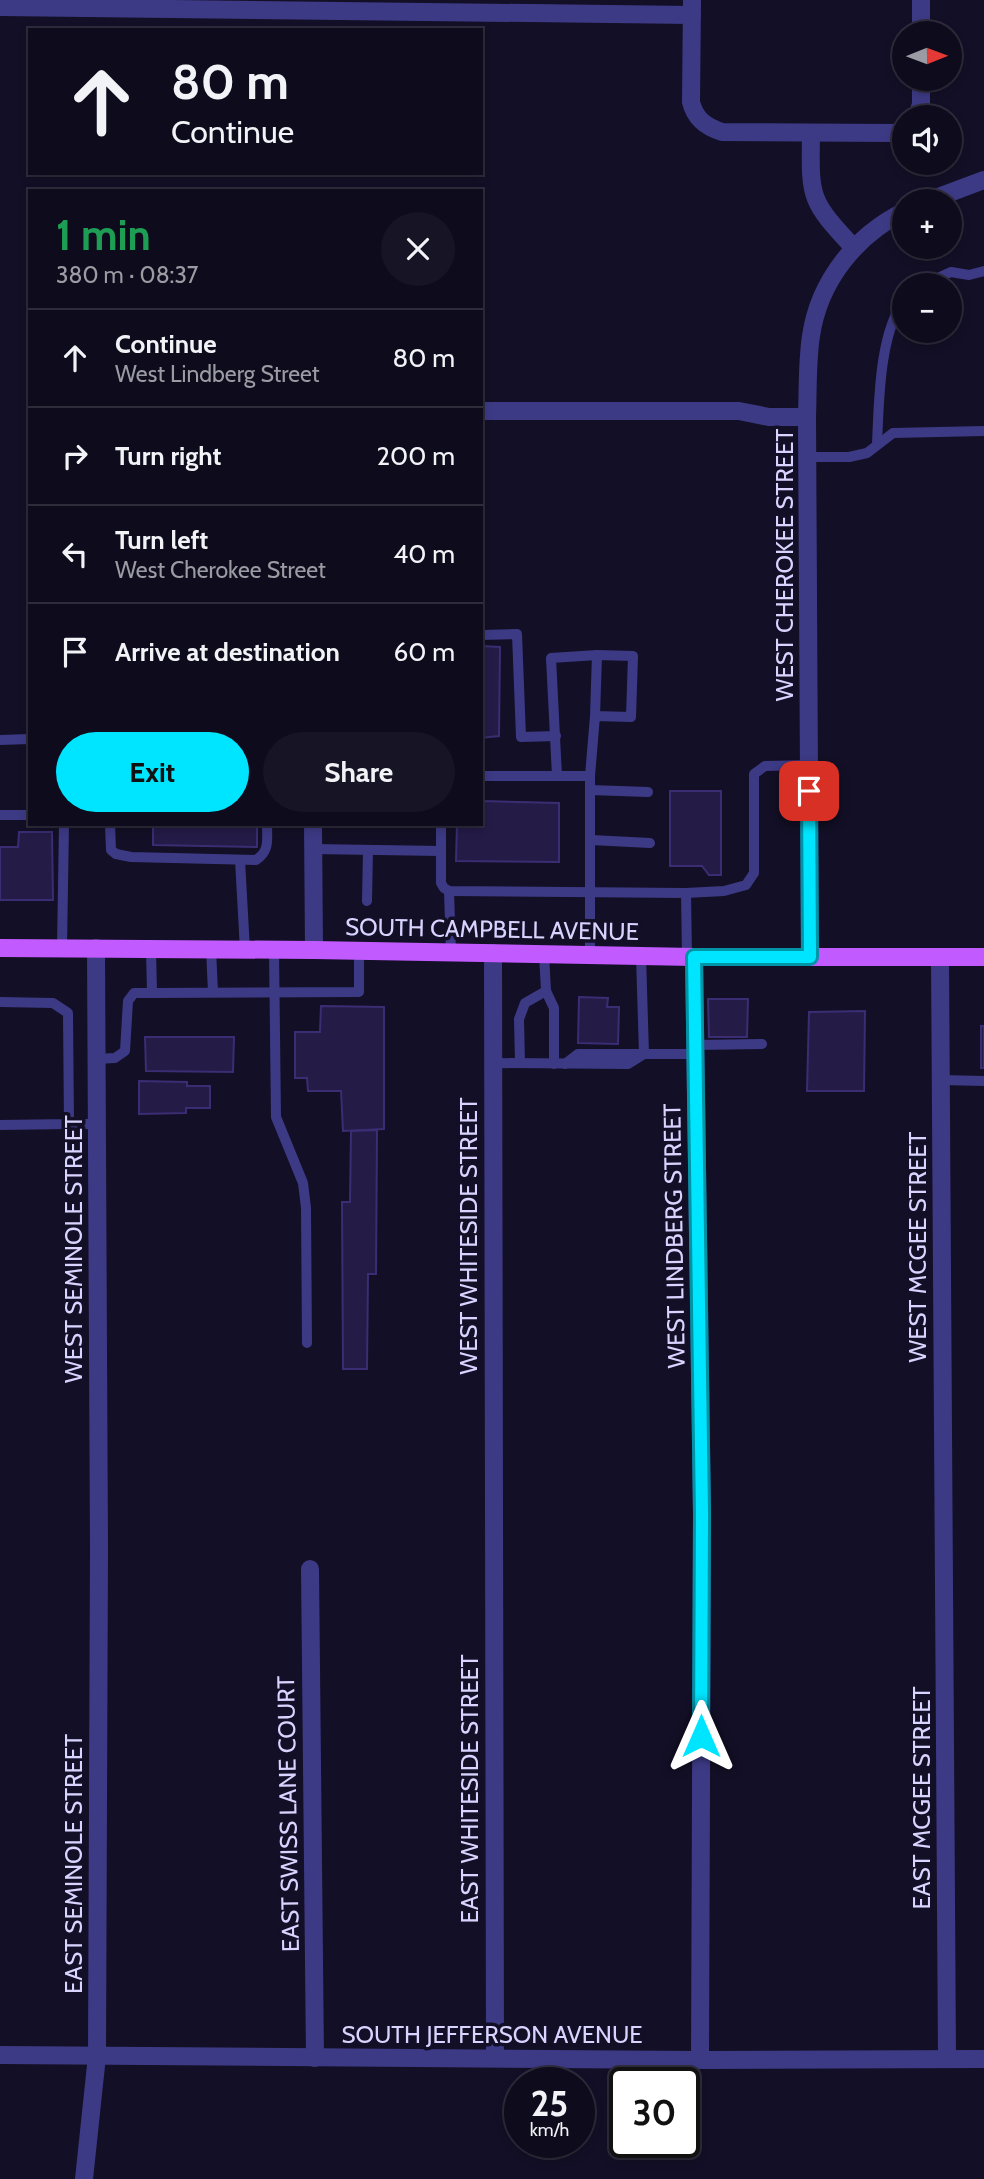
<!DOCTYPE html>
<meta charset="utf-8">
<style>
:root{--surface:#0e0b1c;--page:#171425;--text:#f1f3f6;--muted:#9b9ba3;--line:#2e2b3b;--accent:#00e5ff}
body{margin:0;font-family:Cabin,sans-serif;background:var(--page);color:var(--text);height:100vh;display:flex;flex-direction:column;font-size:26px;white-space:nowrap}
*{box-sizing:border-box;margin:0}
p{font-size:23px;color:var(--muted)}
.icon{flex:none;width:38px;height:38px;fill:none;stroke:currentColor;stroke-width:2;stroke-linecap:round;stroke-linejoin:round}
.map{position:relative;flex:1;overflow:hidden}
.panel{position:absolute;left:28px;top:189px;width:455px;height:637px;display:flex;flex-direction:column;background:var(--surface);border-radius:0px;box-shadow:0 4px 10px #0003,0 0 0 2px var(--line)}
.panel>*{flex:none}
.hud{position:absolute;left:28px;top:28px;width:455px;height:147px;border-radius:0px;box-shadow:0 4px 10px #0003,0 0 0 2px var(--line);background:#0e0b1c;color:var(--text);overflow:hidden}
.needle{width:46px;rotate:89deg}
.controls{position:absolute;left:892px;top:21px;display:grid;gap:14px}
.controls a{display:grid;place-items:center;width:70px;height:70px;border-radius:50%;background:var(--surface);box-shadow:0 4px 10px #0003,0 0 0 2px var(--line);font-size:35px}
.speed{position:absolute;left:504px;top:2067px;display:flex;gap:14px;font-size:35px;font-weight:700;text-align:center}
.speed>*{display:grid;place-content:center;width:91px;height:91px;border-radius:50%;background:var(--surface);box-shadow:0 4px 10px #0003,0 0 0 2px var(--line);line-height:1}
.speed small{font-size:18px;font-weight:400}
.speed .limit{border:4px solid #111;border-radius:10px;background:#fff;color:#111}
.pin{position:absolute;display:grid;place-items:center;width:60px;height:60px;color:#fff;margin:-30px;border-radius:14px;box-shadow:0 4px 10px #0006}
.me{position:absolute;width:77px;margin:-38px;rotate:0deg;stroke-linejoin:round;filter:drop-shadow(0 0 5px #0008)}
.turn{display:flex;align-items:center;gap:24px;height:147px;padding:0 28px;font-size:32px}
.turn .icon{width:91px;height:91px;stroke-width:2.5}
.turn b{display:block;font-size:49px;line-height:60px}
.round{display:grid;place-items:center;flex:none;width:74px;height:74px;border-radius:37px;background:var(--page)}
.overview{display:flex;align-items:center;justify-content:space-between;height:119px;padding:0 28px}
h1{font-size:42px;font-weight:800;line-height:52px;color:#1e9e55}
.primary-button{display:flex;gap:14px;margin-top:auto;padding:14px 28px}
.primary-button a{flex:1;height:80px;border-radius:42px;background:var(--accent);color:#111;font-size:28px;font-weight:800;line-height:80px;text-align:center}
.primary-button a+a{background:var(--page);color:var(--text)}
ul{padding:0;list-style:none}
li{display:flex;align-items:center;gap:21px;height:98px;padding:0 28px;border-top:2px solid var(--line)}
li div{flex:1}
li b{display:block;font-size:26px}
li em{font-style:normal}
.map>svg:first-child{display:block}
</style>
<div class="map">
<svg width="984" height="2179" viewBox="0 0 984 2179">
<rect width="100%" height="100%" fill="#130f26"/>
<g fill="#241b47" stroke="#3b2d73" stroke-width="2">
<polygon points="481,646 500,647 499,736 481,738"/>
<polygon points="670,791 721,791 721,875 709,875 702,866 670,866"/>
<polygon points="481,801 559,803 559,862 456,861 457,824 481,824"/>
<polygon points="153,824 257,824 257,847 153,845"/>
<polygon points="19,832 52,832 53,900 0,900 0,847 18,847"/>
<polygon points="579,997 608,998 607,1007 619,1007 618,1044 578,1043"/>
<polygon points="708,999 748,999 747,1037 709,1037"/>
<polygon points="321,1006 384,1007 384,1129 343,1131 341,1091 308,1091 307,1078 295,1078 295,1032 320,1032"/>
<polygon points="865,1011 864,1091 807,1091 809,1012"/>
<rect x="981" y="1026" width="3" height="42"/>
<polygon points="145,1037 234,1037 233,1072 146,1071"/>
<polygon points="139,1081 187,1082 187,1086 210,1086 210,1108 186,1108 186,1113 139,1114"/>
<polygon points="377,1130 376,1274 368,1274 367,1369 343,1369 342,1202 350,1202 351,1131"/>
</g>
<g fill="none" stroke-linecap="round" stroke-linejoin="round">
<g stroke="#3d3a85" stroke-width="10">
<polyline points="922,285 951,272 969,275 984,271"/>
<path d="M 877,444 C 879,402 879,333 905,299"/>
<polyline points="808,457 849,457 867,453 893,433 984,431"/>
<polyline points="481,635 517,634 521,737 556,736"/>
<polyline points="0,740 30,739"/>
<polyline points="481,776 590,776 590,955"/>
<polyline points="557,776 551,658 597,655"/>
<polyline points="590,776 595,716 597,655 633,656 631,717 595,716"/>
<polyline points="590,790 648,792"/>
<polyline points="0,815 30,815"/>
<path d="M 110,824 L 111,850 L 116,854 L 131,857 L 256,860 C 270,851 267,839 267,824"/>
<polyline points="441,824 441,851"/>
<polyline points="591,840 650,843"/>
<polyline points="313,849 441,851 441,883 444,888 449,891 686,893 687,957"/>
<polyline points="240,860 245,950"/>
<polyline points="449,891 451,952"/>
<polyline points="686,893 724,891 746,885 754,873 754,774 765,766 809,765"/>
<polyline points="367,901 368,850"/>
<polyline points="62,948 64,824"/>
<polyline points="151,949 152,993 359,992 359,951"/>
<polyline points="211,949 213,992"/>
<polyline points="274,950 276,1117 303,1183 306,1208 307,1343"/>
<polyline points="544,954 546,991 554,1008 554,1064"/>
<polyline points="0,1002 53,1003 68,1013 69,1124 0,1125"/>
<polyline points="695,1045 762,1044"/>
<polyline points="96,1059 115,1058 125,1051 128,1001 134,993 152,993"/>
<polyline points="493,1063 628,1064 644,1054 641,956"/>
<polyline points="520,1063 519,1019 525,1003 546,991"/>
<polyline points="565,1064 578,1054 696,1054"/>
<polyline points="941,1080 984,1081"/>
<polyline points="69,1124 97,1124"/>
</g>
<g stroke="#3d3a85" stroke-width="18">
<path d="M 692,0 L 691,102 C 695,119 706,127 722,132 L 895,133 L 905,128"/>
<polyline points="921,0 921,33"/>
<polyline points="0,7 692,15"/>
<polyline points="917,117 921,104 921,79"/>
<path d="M 811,133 C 810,198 809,200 854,248"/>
<polyline points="928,201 984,180"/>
<polyline points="481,411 739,411 769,417 807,417"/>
<polyline points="313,824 314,950"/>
<polyline points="493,953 495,2058"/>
<polyline points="694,957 702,1514 700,2060"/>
<path d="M 810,957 L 807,417 C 808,390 807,362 811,336 C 819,281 856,235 905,211"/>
<polyline points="940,958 947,2059"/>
<polyline points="310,1569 315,2058"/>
</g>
<g stroke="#3d3a85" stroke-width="18">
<polyline points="0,2055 700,2060 984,2059"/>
<polyline points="84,2179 97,2056 99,1549 96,948"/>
</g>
<polyline stroke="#c25bff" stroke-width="18" points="0,948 314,950 694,957 984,957"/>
</g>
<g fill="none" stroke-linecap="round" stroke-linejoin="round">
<g stroke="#0095a6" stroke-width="18">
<polyline id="route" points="701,1736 702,1514 694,957 810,957 809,791"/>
</g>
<use href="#route" stroke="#00e5ff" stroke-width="12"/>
</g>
<g text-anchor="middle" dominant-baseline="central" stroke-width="7" stroke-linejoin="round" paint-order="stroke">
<g font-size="24" fill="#d9d4ff" stroke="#130f26">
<text transform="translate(784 565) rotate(-90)">WEST CHEROKEE STREET</text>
<text transform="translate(492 929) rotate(1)">SOUTH CAMPBELL AVENUE</text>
<text transform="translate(468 1236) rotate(-90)">WEST WHITESIDE STREET</text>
<text transform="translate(674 1236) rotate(-91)">WEST LINDBERG STREET</text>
<text transform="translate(917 1247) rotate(-90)">WEST MCGEE STREET</text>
<text transform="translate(73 1249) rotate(-90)">WEST SEMINOLE STREET</text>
<text transform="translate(469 1789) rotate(-90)">EAST WHITESIDE STREET</text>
<text transform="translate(921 1798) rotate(-90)">EAST MCGEE STREET</text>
<text transform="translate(288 1814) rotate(-91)">EAST SWISS LANE COURT</text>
<text transform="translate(73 1864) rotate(-90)">EAST SEMINOLE STREET</text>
<text x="492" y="2034">SOUTH JEFFERSON AVENUE</text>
</g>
</g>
</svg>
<div class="controls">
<a><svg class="needle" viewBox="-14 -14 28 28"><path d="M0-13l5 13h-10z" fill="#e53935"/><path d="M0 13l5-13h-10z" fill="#9b9ba3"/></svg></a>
<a><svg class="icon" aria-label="sound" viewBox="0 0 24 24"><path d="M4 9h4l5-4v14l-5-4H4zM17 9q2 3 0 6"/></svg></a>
<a>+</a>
<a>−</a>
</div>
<div class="speed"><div>25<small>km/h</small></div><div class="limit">30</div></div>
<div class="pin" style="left:809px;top:791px;background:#d93025"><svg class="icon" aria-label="arrive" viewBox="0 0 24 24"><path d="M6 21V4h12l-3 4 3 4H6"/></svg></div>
<svg class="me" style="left:701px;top:1736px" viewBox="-20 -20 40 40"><path d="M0-17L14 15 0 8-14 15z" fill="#00e5ff" stroke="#fff" stroke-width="4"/></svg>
<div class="hud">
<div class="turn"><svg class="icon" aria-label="ahead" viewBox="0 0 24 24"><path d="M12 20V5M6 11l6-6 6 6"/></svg><div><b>80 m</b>Continue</div></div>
</div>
<section class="panel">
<div class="overview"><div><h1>1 min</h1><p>380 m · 08:37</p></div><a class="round"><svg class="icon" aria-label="close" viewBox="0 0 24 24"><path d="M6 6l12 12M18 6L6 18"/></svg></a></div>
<ul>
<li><svg class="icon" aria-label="ahead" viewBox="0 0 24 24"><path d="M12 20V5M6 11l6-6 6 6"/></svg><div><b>Continue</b><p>West Lindberg Street</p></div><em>80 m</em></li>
<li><svg class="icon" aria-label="right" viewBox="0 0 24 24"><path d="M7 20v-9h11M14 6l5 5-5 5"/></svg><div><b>Turn right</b></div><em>200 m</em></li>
<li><svg class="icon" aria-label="left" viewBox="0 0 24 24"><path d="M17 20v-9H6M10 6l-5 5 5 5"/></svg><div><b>Turn left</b><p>West Cherokee Street</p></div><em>40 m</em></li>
<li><svg class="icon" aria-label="arrive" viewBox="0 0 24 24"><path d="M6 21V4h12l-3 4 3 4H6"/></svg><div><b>Arrive at destination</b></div><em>60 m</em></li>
</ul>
<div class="primary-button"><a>Exit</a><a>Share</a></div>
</section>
</div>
